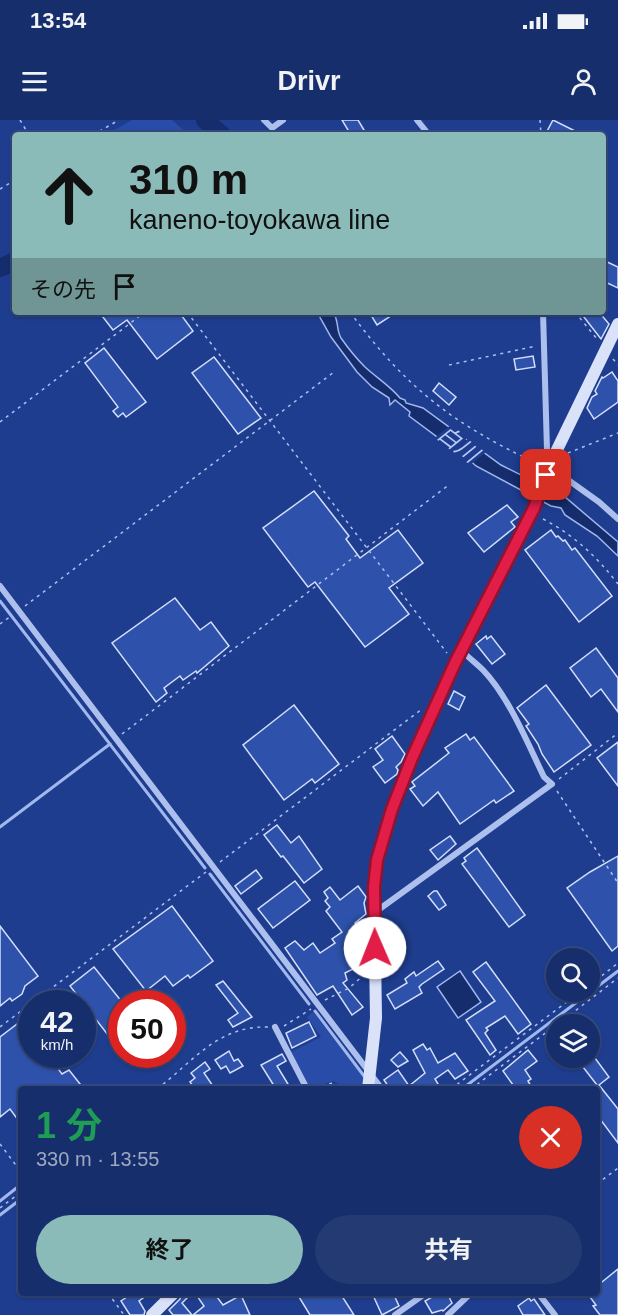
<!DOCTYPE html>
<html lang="ja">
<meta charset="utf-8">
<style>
:root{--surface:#162e6b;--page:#233a73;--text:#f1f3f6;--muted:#9ea8c1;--line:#354a7e;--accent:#8bbbb9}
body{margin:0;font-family:Helvetica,"Noto Sans JP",sans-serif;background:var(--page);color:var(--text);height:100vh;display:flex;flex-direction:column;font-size:22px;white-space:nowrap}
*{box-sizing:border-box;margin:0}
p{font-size:20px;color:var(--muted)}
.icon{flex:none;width:33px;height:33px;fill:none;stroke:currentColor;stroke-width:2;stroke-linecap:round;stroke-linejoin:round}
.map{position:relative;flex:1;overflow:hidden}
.sheet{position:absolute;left:18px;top:966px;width:582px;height:210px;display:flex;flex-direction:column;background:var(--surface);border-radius:6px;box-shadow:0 2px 4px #0004,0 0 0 2px var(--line)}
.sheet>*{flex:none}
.hud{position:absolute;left:12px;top:12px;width:594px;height:183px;border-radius:6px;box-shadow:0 2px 4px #0004,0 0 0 2px var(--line);background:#8bbbb9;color:#111;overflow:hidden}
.controls{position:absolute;left:546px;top:828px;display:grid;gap:12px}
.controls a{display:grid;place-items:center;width:54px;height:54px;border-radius:50%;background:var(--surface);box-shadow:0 2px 4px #0004,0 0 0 2px var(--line);font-size:30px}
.speed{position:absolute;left:18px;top:870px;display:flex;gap:12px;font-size:30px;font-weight:700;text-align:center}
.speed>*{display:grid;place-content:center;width:78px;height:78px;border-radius:50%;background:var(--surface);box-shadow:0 2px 4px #0004,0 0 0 2px var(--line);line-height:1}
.speed small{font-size:15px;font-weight:400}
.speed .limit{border:9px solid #d22;background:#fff;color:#111}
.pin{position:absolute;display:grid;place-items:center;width:51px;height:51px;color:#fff;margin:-26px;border-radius:12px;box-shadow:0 3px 9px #0006}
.me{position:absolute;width:66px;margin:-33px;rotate:359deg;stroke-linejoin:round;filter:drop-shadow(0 0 4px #0008)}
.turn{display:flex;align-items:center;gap:21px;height:126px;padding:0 18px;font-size:27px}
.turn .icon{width:78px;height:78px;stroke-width:2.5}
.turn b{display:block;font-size:42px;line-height:51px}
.then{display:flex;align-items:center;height:57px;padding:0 18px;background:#0003;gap:12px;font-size:22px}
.round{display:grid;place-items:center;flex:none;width:63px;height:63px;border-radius:32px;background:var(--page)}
.headline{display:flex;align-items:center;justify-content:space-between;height:102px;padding:0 18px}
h1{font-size:36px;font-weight:700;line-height:45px;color:#1e9e55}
.cta{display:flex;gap:12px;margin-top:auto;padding:12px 18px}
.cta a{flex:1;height:69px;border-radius:36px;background:var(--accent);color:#111;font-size:24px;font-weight:700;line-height:69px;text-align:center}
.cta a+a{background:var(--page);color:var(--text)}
.status{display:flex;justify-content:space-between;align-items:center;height:42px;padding:0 30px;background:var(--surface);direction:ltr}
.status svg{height:16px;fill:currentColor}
header{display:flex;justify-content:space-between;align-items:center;height:78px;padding:0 18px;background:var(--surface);font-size:27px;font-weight:700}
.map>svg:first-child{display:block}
</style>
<div class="status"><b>13:54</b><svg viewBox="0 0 49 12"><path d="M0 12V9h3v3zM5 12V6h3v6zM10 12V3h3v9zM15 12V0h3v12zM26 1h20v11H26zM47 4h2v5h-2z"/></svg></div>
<header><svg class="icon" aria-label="menu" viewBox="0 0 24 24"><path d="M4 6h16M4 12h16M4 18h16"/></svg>Drivr<svg class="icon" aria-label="person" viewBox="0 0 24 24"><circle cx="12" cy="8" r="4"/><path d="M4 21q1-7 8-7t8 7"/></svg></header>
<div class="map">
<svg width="618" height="1195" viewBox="0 0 618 1195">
<rect width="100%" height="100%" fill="#1e3d8f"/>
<g fill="#284ca7">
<polygon points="132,0 172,0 189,15 106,15"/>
<polygon points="313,892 364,958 362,969 348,969 333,961 310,969 291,932 321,917 307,897"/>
</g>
<g fill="#152c6d" stroke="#a1b8ee" stroke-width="1.5">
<path d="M 317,192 L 333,192 C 339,200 336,210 341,218 C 348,228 357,239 365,247 C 377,258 390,266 400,278 L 405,280 L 406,283 L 423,288 L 501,345 L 565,377 L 618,422 L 618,436 L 597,416 L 565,395 L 561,388 L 551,386 L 476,346 L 452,324 L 440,319 L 409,296 L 410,292 L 395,280 L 390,285 L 389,278 L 372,267 L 357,252 L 331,217 Z"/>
<polygon points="460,851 481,882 458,898 437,867"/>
</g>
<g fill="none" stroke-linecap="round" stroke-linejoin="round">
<g stroke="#a1b8ee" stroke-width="3">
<polyline points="0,481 205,748"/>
<polyline points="0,707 110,624"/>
<polyline points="210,754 309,884"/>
<polyline points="315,891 364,956"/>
<polyline points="462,969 618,851"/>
<polyline points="0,1081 19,1066"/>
<polyline points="0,1095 21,1079"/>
</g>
<g stroke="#152c6d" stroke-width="18">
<polyline points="205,0 222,15"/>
<polyline points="0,148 15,141"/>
</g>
</g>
<g fill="#2e52ac" stroke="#d3def9" stroke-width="1.5">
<polygon points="342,0 358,0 367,15 351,15"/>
<polygon points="553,0 583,15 545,15"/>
<polygon points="603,140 618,147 618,168 603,161"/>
<polygon points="99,192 179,192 193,211 157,239 127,200 113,210"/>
<polygon points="369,192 397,192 377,205"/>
<polygon points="580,192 599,192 609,204 601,219"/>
<polygon points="104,228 146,282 126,297 123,293 118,297 113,291 118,287 85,243"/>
<polygon points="533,236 535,247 516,250 514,239"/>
<polygon points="214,237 261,298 238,314 192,253"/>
<polygon points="612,252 618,261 618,282 594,299 587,288 592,277 597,274 595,271 602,257 603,258"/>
<polygon points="439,263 456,277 449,285 433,271"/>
<polygon points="314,371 349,416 346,419 360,438 398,410 423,443 389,468 409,494 365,527 315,462 308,467 263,408"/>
<polygon points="507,385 518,397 511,402 515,407 484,432 468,413"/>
<polygon points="551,410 556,417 558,416 563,421 565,420 572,430 575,428 612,476 579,502 525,430"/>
<polygon points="175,478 200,510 211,502 229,526 197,553 196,551 183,560 180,556 164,568 167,573 156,582 112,523"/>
<polygon points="486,516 487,519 491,516 505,534 492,544 476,524"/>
<polygon points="596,528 618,558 618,592 601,569 591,577 570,548"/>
<polygon points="546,565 591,625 554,652 542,634 538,624 526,606 529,604 517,588"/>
<polygon points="454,571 465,577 459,590 448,584"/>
<polygon points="294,585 339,644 315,663 312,659 284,680 243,625"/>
<polygon points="466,614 470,620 474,617 514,671 496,683 494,680 460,704 438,672 423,686 410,669 415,666 412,662 449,633 445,628"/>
<polygon points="392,616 405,634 401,642 396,647 398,650 397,654 385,663 373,647 383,640 375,629"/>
<polygon points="618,622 618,666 597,638"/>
<polygon points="277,705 291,723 299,716 322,749 304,763 283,736 281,737 264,715"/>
<polygon points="450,716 456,724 438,740 430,730"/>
<polygon points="477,728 525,795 509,807 462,744 466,741 464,738"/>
<polygon points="618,736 618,826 612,831 567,768 590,752"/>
<polygon points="256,750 262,758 241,774 235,766"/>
<polygon points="295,761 310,780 273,808 258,789"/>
<polygon points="358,766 366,777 364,783 366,794 355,803 356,805 349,811 359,828 358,829 365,843 345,853 347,860 343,863 363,887 352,895 333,866 317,875 285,828 295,821 304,830 313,823 320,833 335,823 332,819 342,812 326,791 330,787 325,781 328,778 324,772 330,767 340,780"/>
<polygon points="434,771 437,771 446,785 439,790 428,776"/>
<polygon points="172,786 213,841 190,858 188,855 173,866 165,856 146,871 113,829"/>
<polygon points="0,806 38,856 25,866 22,874 12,881 10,878 0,886"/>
<polygon points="438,841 444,849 422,864 419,867 422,873 395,889 387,875 407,863 405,859 414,852 416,856"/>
<polygon points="486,842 531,904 518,914 505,896 486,908 488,910 485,913 496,930 490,935 466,900 495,881 473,852"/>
<polygon points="94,847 122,882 122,904 108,915 70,866"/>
<polygon points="223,861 252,897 233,907 228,900 238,893 216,865"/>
<polygon points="21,901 32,914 32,934 47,934 62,954 69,950 84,969 21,969 21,1004 10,989 0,997 0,917"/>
<polygon points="309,902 316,916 292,928 286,913"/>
<polygon points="423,924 427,930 430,928 438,943 455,933 468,951 455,959 448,950 435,959 441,969 390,969 384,960 398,950 409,966 425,953 413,930"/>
<polygon points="528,930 537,941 525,950 531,959 528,961 531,966 526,969 516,969 503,951"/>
<polygon points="229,931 234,941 238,939 243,946 230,953 226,946 221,949 215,940"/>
<polygon points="400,932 408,941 398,947 391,940"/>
<polygon points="282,934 286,941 277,946 291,969 276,969 261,945"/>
<polygon points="576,938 595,938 609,957 599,965 618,989 618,1023 597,995 597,965"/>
<polygon points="205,942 210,949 204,953 215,969 195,969 190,962 195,958 191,953"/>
<polygon points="618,1149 618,1195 600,1195 593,1186 596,1185 587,1173 597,1173 597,1166"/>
<polygon points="133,1173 150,1173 139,1181 145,1191 144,1195 130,1195 121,1181"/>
<polygon points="182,1173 192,1173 182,1183 192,1195 173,1195 169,1190 180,1179"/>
<polygon points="195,1173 214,1173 223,1185 241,1175 250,1195 193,1195 204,1186"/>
<polygon points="306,1173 340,1173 354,1195 310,1195 299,1177"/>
<polygon points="372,1173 393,1173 399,1186 382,1195"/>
<polygon points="432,1173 447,1173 452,1183 443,1191 442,1190 432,1193 425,1181 434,1176"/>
<polygon points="529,1178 531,1181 534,1179 545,1195 523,1195 518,1186"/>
</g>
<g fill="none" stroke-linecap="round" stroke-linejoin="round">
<g stroke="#adc0ed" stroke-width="1.5" stroke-dasharray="3 4.5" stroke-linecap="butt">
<polyline points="20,0 29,15"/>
<polyline points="540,0 541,15"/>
<polyline points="93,15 119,0"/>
<polyline points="0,69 15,60"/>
<polyline points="187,192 447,533"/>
<path d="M 350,192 C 406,268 453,304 538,344"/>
<polyline points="575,192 597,219"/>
<polyline points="613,239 618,245"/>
<polyline points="449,245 536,226"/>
<polyline points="0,302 145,192"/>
<polyline points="568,333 618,313"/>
<path d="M 543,399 C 574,415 596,436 618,464"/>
<polyline points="25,486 334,252"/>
<polyline points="0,504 11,496"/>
<polyline points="122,614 450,364"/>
<polyline points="559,659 618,613"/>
<polyline points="557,671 618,763"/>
<polyline points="220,742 422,589"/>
<polyline points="590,865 618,843"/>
<polyline points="325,880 349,868 364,855"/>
<polyline points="558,904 618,858"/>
<polyline points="284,906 311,889"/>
<polyline points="0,907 206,752"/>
<path d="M 157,969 C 194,941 217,906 268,907"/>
<polyline points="315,969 332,963 346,969"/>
<polyline points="451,969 580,872"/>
<polyline points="471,969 556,905"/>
<polyline points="0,1024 21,1052"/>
<polyline points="597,1064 618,1048"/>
<polyline points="0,1088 21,1072"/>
<polyline points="108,1173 124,1195"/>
</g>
<g stroke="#adc0ed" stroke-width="6">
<polyline points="264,0 272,8 283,0"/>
<polyline points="417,0 429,15"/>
<polyline points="543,192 547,330 553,338"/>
<polyline points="550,347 599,382 618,399"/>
<polyline points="0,466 382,969"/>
<path d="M 374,793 L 552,664 L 544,657 C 528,624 509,577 483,550 C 477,544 469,538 462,531"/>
<polyline points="275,907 307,969"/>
<polyline points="538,1173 555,1195"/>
<polyline points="395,1195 426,1173"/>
<polyline points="448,1195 471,1173"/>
</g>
<g stroke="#dae2fa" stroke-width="12">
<polyline points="368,969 376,898 374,767 377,740 392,689 412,638 455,544 534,388 553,338 618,204"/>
<polyline points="152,1195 174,1173"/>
</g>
</g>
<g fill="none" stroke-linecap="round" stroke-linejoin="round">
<g stroke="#92132f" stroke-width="15">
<polyline id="route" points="375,828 374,767 377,740 392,689 412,638 455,543 534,388 546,355"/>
</g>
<use href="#route" stroke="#e11d48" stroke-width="10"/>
</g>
<g text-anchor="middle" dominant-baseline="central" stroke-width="6" stroke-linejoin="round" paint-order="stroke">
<g font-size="22" font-style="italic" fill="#b9caf4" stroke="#1e3d8f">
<text transform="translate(458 324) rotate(37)">白川</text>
</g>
</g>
</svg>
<div class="controls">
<a><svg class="icon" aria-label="search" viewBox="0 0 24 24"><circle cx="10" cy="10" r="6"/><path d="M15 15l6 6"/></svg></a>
<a><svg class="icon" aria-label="layers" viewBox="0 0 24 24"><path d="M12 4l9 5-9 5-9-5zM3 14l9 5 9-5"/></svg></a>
</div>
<div class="speed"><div>42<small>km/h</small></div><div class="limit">50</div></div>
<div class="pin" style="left:546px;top:355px;background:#d93025"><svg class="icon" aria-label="arrive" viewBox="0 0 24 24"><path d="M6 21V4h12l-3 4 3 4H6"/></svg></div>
<svg class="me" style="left:375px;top:828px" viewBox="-20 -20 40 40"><circle r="19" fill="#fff"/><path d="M0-13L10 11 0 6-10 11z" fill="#e11d48"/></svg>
<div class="hud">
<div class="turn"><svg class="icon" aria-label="ahead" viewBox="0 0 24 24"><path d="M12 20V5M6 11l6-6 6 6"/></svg><div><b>310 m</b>kaneno-toyokawa line</div></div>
<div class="then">その先<svg class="icon" aria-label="arrive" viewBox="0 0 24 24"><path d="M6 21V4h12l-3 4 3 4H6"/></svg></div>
</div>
<section class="sheet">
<div class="headline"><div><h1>1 分</h1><p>330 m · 13:55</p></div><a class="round" style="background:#d93025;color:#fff"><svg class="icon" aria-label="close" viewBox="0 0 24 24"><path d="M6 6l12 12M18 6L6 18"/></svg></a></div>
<div class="cta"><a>終了</a><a>共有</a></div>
</section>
</div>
